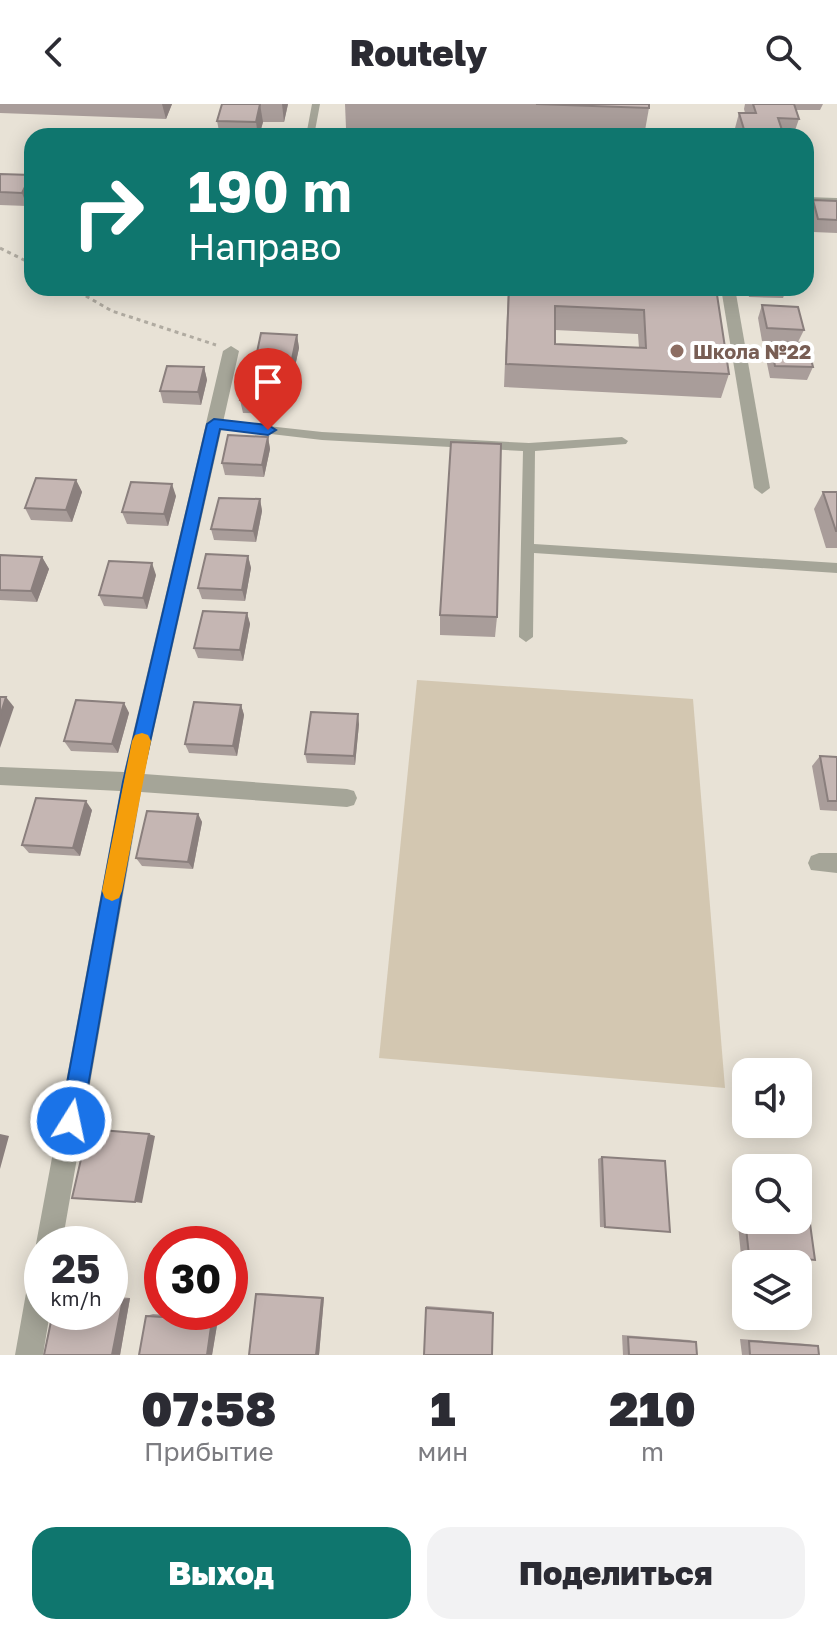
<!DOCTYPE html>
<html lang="ru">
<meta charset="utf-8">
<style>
:root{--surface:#fff;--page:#f2f2f3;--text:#2b2b33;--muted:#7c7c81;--accent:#0f766e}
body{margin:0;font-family:"Golos Text",sans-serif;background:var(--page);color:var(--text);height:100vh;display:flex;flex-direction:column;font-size:30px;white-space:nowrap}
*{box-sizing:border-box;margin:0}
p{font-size:26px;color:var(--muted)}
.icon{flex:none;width:44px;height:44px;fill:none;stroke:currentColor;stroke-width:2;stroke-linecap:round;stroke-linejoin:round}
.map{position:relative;height:1251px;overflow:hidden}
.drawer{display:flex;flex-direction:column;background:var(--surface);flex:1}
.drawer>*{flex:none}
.top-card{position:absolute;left:24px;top:24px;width:790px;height:168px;border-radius:24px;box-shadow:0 4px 20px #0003;background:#0f766e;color:#fff;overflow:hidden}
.controls{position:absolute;left:732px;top:954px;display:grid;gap:16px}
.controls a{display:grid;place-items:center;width:80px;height:80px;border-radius:16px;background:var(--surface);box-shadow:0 4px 20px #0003;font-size:40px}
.speed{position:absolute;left:24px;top:1122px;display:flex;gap:16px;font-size:40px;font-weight:700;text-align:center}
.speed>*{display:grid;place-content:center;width:104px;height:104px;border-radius:50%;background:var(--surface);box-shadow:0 4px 20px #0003;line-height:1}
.speed small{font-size:20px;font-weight:400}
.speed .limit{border:12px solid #d22;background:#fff;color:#111}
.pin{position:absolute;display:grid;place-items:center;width:68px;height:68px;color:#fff;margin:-82px -34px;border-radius:50% 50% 50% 0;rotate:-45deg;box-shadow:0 0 8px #0007}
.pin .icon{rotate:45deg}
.me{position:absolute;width:88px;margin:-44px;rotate:10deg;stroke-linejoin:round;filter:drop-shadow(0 0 6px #0008)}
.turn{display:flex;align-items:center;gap:28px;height:168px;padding:0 32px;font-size:36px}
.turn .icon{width:104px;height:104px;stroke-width:2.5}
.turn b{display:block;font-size:56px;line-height:68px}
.eta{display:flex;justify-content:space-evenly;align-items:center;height:136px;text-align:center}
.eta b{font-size:48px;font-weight:800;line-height:56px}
.action{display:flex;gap:16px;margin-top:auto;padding:16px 32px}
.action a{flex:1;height:92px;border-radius:24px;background:var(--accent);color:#fff;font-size:32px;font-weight:800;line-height:92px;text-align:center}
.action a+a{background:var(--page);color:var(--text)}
header{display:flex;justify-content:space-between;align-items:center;height:104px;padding:0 32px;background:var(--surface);font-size:36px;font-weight:800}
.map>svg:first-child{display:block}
</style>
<header><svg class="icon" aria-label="back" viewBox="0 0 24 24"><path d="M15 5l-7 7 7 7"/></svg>Routely<svg class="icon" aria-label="search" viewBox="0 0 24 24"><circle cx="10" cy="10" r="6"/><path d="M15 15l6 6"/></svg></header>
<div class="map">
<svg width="837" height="1251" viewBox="0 0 837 1251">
<rect width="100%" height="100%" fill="#e8e2d6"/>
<polygon fill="#d3c7b1" points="417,576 693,595 725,984 379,954"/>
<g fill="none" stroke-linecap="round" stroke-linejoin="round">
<g stroke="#b0aba1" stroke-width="3" stroke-dasharray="4 4" stroke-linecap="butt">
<polyline points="0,144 32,160"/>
<polyline points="72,184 112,207 216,241"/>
</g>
<g fill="#a5a598" fill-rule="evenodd">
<polygon points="312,0 320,0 314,32 306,32"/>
<polygon points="214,316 322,328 529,339 622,333 628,337 626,340 535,347 534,440 837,459 837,469 534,449 533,533 526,538 519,533 523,347 322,336 210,323 208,320"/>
</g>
<g fill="#a5a598" fill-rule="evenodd">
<polygon points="806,93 837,94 837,102 806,101"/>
<polygon points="721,184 735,184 770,384 762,390 754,384"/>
<polygon points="231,242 239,247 144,670 347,685 354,687 357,694 354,701 347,703 141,688 62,1140 42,1140 42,1150 36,1140 120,687 0,681 0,663 124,668 223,247"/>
<polygon points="819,749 837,749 837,769 811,766 808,759 811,752"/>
<polygon points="42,1164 42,1208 50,1208 43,1251 15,1251 28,1178 32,1168"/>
</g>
</g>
<g fill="#a99d9a" fill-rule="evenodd">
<polygon points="0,0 172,0 166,15 0,9"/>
<polygon points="222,0 288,0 284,18 263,18 259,32 220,32 217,17"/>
<polygon points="345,0 649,0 649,4 644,32 542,32 346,24"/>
<polygon points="745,0 823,0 820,6 796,6 799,15 793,32 735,32 734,28 739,9 745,9 744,5"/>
<polygon points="0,70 31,71 32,92 27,102 0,101"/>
<polygon points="813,96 837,97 837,129 813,128 808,109"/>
<path d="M 508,184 L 716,184 L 729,270 L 721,294 L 504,283 ZM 555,226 L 638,230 L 639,244 L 555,240 Z"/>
<polygon points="747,184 787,184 783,194 749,193"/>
<polygon points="762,201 804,226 798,238 762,237 758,214"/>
<polygon points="297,231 299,244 294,267 258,266 256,253"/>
<polygon points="770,238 813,263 807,276 770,274 765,250"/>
<polygon points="204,263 207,276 201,301 163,299 160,287"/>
<polygon points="285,285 280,310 243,309 240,296"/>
<polygon points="268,333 270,345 264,373 225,371 222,359"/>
<polygon points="76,376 82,388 72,418 31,416 25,404"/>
<polygon points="823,388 837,388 837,444 826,444 814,405"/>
<polygon points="176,392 168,422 127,420 122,408"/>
<polygon points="260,395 262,407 256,438 214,436 211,425"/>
<polygon points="0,451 42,453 49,465 37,498 0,496"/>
<polygon points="248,452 251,464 245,497 202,495 198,484"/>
<polygon points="156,471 147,505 104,502 99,491"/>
<polygon points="247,509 250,520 243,557 198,554 194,544"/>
<polygon points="440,511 497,513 495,533 440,531"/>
<polygon points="124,599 129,609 118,649 71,647 64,637"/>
<polygon points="241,601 244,611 237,652 189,649 185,640"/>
<polygon points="359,620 355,661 307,659 305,650"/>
<polygon points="820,652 837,653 837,707 820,706 812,662"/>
<polygon points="92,706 80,752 29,749 22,741"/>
<polygon points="198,710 202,718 193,765 142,762 136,754"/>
<polygon points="602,1053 670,1128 600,1123 598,1055"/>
<polygon points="741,1079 805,1156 741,1151 734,1081"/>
<polygon points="261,1189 324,1193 319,1251 249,1251 256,1190"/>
<polygon points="110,1192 130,1194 120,1251 44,1251 110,1208"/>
<polygon points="426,1202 491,1207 493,1209 424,1251"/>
<polygon points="153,1210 218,1215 212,1251 146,1212"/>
<polygon points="622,1231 689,1236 696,1238 697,1251 623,1251"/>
<polygon points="740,1235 807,1240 818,1242 819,1251 742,1251"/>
</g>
<g fill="#8a7f7d">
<polygon points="162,0 172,0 166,15"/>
<polygon points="260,0 263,18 259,32 258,32 256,18"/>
<polygon points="282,0 288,0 284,18"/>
<polygon points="31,71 32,92 27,102 22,89"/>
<polygon points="297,231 299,244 294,267 292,255"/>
<polygon points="204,263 207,276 201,301 198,288"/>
<polygon points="283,272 285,285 280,310 278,298"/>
<polygon points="268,333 270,345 264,373 262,361"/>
<polygon points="76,376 82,388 72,418 66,406"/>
<polygon points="172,380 176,392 168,422 164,410"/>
<polygon points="260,395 262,407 256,438 253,427"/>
<polygon points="248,452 251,464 245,497 242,486"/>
<polygon points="42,453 49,465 37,498 31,487"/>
<polygon points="152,459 156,471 147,505 143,494"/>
<polygon points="247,509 250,520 243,557 240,546"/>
<polygon points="6,593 14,603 0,644 0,612"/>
<polygon points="124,599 129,609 118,649 112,640"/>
<polygon points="241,601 244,611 237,652 233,642"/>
<polygon points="358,610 359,620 355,661 354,652"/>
<polygon points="86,697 92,706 80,752 73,744"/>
<polygon points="198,710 202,718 193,765 188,758"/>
<polygon points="0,1030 9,1032 0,1065"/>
<polygon points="149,1030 155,1032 142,1099 135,1098"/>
<polygon points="324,1193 319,1251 316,1251 322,1194"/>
<polygon points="130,1194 120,1251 112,1251 123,1195"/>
<polygon points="218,1215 212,1251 207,1251 212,1216"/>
</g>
<g fill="#c5b6b3" stroke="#8a7f7d" stroke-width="2" fill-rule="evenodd">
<polygon points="222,0 260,0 256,18 217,17"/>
<polygon points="536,0 649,0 649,4"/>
<polygon points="753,0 794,0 799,15 778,14 784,32 746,32 739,9 756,9"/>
<polygon points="0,70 31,71 22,89 0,88"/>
<polygon points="813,96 837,97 837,116 818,115"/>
<path d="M 509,184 L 716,184 L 729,270 L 506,260 ZM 555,202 L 644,206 L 646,244 L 555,240 Z"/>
<polygon points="762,201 798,203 804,226 767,224"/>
<polygon points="261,229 297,231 292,255 256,253"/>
<polygon points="770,238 807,239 813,263 775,262"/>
<polygon points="167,262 204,263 198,288 160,287"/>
<polygon points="246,271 283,272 278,298 240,296"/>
<polygon points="228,331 268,333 262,361 222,359"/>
<polygon points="451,338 501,340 497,513 440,511"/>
<polygon points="36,374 76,376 66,406 25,404"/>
<polygon points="131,378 172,380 164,410 122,408"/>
<polygon points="823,388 837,388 837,427 836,427"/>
<polygon points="219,394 260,395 253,427 211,425"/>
<polygon points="206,450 248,452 242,486 198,484"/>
<polygon points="0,451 42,453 31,487 0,486"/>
<polygon points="109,457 152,459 143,494 99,491"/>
<polygon points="203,507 247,509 240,546 194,544"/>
<polygon points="0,593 6,593 0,612"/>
<polygon points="76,596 124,599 112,640 64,637"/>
<polygon points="194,598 241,601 233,642 185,640"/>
<polygon points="311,608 358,610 354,652 305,650"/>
<polygon points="820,652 837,653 837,697 828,697"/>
<polygon points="36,694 86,697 73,744 22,741"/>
<polygon points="147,707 198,710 188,758 136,754"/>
<polygon points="88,1025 149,1030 135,1098 72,1094"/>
<polygon points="602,1053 665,1057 670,1128 605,1123"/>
<polygon points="741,1079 746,1079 746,1116 798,1116 798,1083 805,1083 815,1156 749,1151"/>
<polygon points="256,1190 322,1194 316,1251 249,1251"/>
<polygon points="110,1194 123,1195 112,1251 44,1251 53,1208 110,1208"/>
<polygon points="426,1204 493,1209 492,1251 424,1251"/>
<polygon points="146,1212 212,1216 207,1251 139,1251"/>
<polygon points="628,1233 696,1238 697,1251 629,1251"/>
<polygon points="749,1237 818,1242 819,1251 750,1251"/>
</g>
<polygon fill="#1a73e8" stroke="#114b97" stroke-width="2" points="214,315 268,321 276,326 268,331 220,325 141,678 82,1017 79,1025 71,1028 63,1025 60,1017 123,678 207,320"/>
<polygon fill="#f59e0b" points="142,629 148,631 151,637 122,787 119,794 112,797 105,794 102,787 132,637 135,631"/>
<circle fill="#8d6e63" stroke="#fff" stroke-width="3" cx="677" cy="247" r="8"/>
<g text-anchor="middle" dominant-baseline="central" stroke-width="8" stroke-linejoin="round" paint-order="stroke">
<g font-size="20" font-weight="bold" fill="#785e54" stroke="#fff" text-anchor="start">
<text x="693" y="247">Школа №22</text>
</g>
</g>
</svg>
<div class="controls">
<a><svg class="icon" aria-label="sound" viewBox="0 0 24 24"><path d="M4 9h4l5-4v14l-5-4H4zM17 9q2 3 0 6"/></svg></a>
<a><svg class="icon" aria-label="search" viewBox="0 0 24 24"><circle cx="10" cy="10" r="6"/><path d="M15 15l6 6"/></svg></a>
<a><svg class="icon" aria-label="layers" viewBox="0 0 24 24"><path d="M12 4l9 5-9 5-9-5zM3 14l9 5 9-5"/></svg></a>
</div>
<div class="speed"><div>25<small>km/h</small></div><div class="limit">30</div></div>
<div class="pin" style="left:268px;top:326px;background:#d93025"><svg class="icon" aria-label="arrive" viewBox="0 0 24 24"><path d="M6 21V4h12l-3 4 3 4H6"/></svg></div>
<svg class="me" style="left:71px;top:1017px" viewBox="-20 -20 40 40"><circle r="17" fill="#1a73e8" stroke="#fff" stroke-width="3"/><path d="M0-11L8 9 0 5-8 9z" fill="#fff"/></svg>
<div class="top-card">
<div class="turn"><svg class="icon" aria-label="right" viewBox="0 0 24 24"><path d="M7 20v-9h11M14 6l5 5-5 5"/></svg><div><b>190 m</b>Направо</div></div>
</div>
</div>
<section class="drawer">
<div class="eta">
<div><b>07:58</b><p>Прибытие</p></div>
<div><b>1</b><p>мин</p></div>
<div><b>210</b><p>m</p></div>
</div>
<div class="action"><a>Выход</a><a>Поделиться</a></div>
</section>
